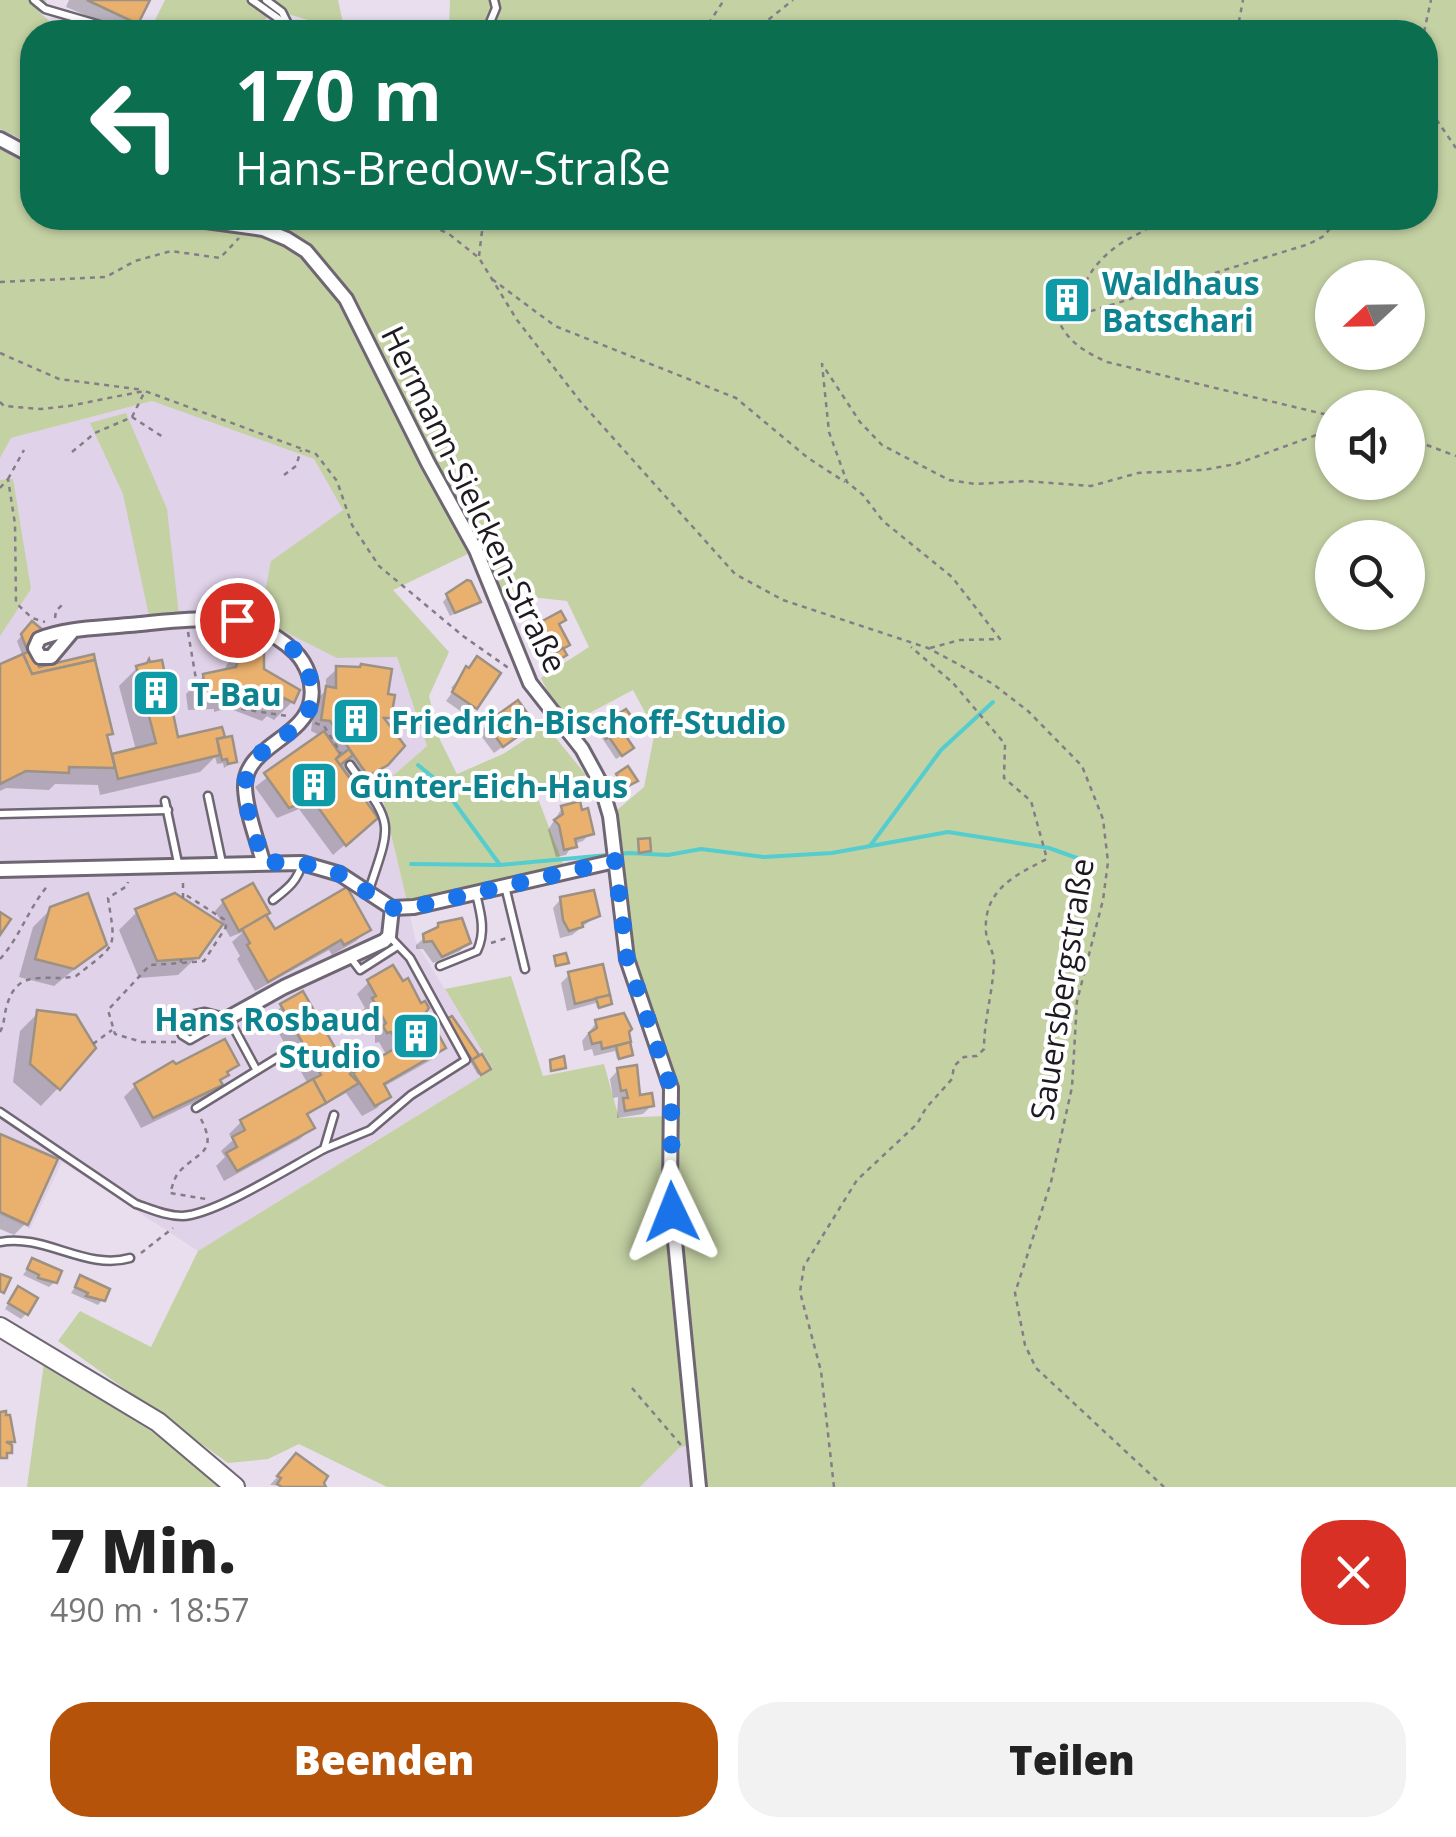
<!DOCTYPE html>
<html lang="de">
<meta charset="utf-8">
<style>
:root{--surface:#fff;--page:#f2f2f2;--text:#222;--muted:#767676;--accent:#b45309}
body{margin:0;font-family:"Open Sans",sans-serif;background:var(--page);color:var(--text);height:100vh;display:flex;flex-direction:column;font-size:38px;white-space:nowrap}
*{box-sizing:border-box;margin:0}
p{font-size:32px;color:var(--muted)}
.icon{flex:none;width:55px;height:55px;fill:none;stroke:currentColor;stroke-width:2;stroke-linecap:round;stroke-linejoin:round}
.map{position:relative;height:1487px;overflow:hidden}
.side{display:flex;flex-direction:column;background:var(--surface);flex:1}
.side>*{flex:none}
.banner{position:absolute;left:20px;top:20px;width:1418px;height:210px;border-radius:40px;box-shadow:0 2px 8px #0004;background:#0b6e4f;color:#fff;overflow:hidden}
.needle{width:65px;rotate:248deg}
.fabs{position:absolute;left:1315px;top:260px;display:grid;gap:20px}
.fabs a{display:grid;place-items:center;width:110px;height:110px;border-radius:50%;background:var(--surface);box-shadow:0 2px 8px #0004;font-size:50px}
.pin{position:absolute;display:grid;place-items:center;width:85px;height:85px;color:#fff;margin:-42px;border:5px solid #fff;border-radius:50%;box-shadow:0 2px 10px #0007}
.me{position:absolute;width:110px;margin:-55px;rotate:358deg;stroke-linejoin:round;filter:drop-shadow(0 0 8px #0008)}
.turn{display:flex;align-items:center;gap:35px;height:210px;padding:0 50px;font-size:45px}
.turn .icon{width:130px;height:130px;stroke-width:2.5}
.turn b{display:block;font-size:70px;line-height:85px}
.round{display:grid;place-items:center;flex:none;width:105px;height:105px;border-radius:40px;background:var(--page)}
.overview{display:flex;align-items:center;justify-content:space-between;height:170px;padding:0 50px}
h1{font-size:60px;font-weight:800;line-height:75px}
.cta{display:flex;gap:20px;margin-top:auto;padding:20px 50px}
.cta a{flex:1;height:115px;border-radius:40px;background:var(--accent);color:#fff;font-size:40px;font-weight:800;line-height:115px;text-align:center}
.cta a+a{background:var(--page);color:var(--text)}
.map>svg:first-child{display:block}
</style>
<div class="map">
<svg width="1456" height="1487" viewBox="0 0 1456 1487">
<rect width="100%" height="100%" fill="#e8deee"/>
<g fill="#e0d2e8">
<polygon points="152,401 314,459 343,510 271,561 337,658 397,657 427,746 380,787 416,942 493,1069 198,1251 62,1162 30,1229 0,1215 0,458 11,438"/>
<polygon points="696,1443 699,1487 640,1487 679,1448"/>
</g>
<g fill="#c4d1a3" fill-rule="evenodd">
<polygon points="0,0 46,0 39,12 62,32 32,32 32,144 0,129"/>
<polygon points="165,0 262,0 273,10 255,32 155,32 151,28"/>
<polygon points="267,0 338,0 345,32 282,12"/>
<path d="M 450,0 L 1456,0 L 1456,1487 L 699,1487 L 695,1443 L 679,1448 L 640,1487 L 387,1487 L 299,1444 L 268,1459 L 228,1463 L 58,1341 L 80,1311 L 151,1347 L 198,1251 L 493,1069 L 445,989 L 511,976 L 543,1076 L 604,1064 L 619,1118 L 665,1116 L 672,1104 L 635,986 L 610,816 L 644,787 L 655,731 L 633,690 L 565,726 L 541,678 L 589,647 L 567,601 L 495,593 L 476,550 L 393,590 L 449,652 L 429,696 L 440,740 L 457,774 L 503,754 L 546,726 L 586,775 L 537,796 L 563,864 L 407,902 L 380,787 L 427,746 L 397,657 L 337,658 L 260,619 L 271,561 L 343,510 L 314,459 L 152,401 L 11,438 L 0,458 L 0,139 L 32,157 L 32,218 L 1425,218 L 1425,32 L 449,32 ZM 1332,278 L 1408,278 L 1408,352 L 1332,352 ZM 1332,408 L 1408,408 L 1408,482 L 1332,482 ZM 1332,538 L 1408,538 L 1408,612 L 1332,612 Z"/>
<polygon points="126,413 167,509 179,615 149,616 123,494 90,423"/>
<polygon points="13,479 31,589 0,636 0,480"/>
<polygon points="44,1363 185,1453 222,1487 27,1487"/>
</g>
<g fill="#0003">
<polygon points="69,0 147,0 136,22 126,32 66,7"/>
<polygon points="1057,295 1074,307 1069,312 1055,315 1052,301"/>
<polygon points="448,596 478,601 450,616 443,602"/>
<polygon points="32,624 28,645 38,670 110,733 105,738 110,757 136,750 119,686 137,668 176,740 221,730 234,761 224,768 223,763 217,764 215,757 200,772 100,795 98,785 55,784 49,790 6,788 0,791 0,667 23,657 17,641"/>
<polygon points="557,625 562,656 553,662 550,656 544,659 529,634 534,628"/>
<polygon points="245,646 262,670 292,702 274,720 267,716 262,721 228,708 214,712 214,709 188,710 186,694 204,676 224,672 227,664"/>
<polygon points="477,659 475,707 466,715 446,701 454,690 451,688"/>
<polygon points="338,668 359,670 385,696 388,717 384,721 402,746 373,776 353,787 363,829 333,855 299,809 277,818 255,787 321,736 311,731 315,701 326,690 326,679"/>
<polygon points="488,724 523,732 494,753 479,733"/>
<polygon points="603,727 618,730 626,753 616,759 598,732"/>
<polygon points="617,776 635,781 618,792 612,781"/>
<polygon points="562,808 591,832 583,841 573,844 566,855 556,857 548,830"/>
<polygon points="561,899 596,916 572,935 560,938 553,908"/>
<polygon points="223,902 263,916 274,932 368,929 356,941 332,955 329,950 255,991 237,959 240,956 232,942 243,932 230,937 215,911"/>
<polygon points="51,909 104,945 54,986 19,977 33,927"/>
<polygon points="137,912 197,957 178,975 139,978 119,930"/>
<polygon points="440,925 468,942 460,951 433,963 423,949 416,949 416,945"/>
<polygon points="570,974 608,1005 597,1008 596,1003 567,1011 561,983"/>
<polygon points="369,982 423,1011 443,1048 431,1060 383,1087 388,1096 377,1108 362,1116 346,1093 305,1116 312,1127 300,1139 224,1181 216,1166 225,1157 221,1151 233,1140 229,1134 241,1122 308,1084 270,1018 282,1006 342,1083 387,1056 379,1042 375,1043 375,1035 361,1012 365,1008 357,994"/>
<polygon points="38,1013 58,1088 41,1106 13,1082 20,1031"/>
<polygon points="451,1019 487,1068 478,1075 470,1061 466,1063 443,1026"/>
<polygon points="596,1023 626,1032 631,1055 617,1059 615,1051 594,1056 592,1049 584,1051 582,1041"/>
<polygon points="236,1064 208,1096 141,1128 124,1097 135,1086"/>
<polygon points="618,1070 638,1098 652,1105 643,1114 617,1118 618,1097 613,1098 610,1079"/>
<polygon points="0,1136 26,1223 14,1235 0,1229"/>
<polygon points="33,1261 55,1282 49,1287 23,1275"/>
<polygon points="81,1278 103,1299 98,1305 71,1293"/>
<polygon points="14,1294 26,1314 21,1319 5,1309"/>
<polygon points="288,1465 320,1484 324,1487 270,1485"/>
</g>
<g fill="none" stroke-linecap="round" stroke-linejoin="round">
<g stroke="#55cdce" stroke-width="4">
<polyline points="418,765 440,783 500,865"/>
<polyline points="870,846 941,750 993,702"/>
<polyline points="411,864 500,865 629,853 668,855 701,849 764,857 832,853 948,832 1049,848 1077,858"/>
</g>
</g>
<g fill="#eab06e" stroke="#9d9184" stroke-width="2.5">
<polygon points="87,0 150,0 138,24"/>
<polygon points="1073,290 1077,308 1060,311 1056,293"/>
<polygon points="467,580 471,581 481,602 455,613 446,594"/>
<polygon points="561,611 566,620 559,624 570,645 549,656 533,626"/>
<polygon points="32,621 44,631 31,646 39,667 94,654 95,660 32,674 23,654 28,652 21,634"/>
<polygon points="244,643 264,647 264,669 300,690 294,703 284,698 282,705 248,691 231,695 231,692 205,693 203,674 236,667"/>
<polygon points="563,648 567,655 555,662 552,655"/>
<polygon points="23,654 32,674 95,660 113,734 107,735 115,768 69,767 69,773 26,771 0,784 0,664"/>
<polygon points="477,656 501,673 477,709 452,692 466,666 469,668"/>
<polygon points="149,659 150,662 162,660 178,737 222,727 225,737 217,739 220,755 118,779 112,754 156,743 136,666 147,663"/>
<polygon points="361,664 392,669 388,694 395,695 391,718 384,718 405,746 388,765 368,776 330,721 321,720 326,686 336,688 336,666 360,667"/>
<polygon points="518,700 535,724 503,747 486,723"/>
<polygon points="626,709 634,720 621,729 634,748 622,756 609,737 606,739 603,736 607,733 601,725"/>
<polygon points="324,731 340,754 336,759 378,818 346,846 312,799 289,808 264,773"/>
<polygon points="232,736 237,762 228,764 227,759 222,760 217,739"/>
<polygon points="349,749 353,755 340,765 336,759"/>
<polygon points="628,766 638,781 624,788 616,774"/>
<polygon points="580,801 582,810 588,808 594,834 575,839 577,847 564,850 559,825 554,820 563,814 561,806"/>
<polygon points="650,838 651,851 639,853 638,839"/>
<polygon points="253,883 270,913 239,931 222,900"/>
<polygon points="347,887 371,930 344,945 341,940 268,982 247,945 250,943 242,929 266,915 275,929"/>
<polygon points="594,890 600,916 582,923 583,927 569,931 563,920 560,897"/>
<polygon points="88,893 107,945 74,969 35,959 50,907"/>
<polygon points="175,893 223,924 199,958 157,961 135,909"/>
<polygon points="0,912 11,919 0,935"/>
<polygon points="462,918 471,943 442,957 432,941 424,942 423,934 438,927 438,923"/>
<polygon points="566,953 569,963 556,966 554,956"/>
<polygon points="603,964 610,995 575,1004 568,972"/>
<polygon points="393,965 403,981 408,978 421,1003 425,1001 429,1008 426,1012 446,1048 384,1084 391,1097 375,1106 353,1073 399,1046 391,1032 387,1033 383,1026 386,1023 372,998 376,996 367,980"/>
<polygon points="303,991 342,1060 353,1056 357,1064 350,1074 359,1083 326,1103 313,1079 321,1075 319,1071 280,1004"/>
<polygon points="610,995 612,1004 599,1008 596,998"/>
<polygon points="37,1010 76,1015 96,1048 60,1090 30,1064"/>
<polygon points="624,1013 632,1029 629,1032 631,1042 602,1049 601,1042 592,1044 589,1033 597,1028 595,1020"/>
<polygon points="452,1016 479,1055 472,1060 446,1019"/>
<polygon points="225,1039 239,1065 227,1072 229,1075 220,1080 223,1085 153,1118 134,1084 173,1061 176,1064"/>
<polygon points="630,1042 633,1055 619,1059 616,1046"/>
<polygon points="482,1054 491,1069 481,1075 472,1060"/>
<polygon points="564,1056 566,1068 551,1071 550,1060"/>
<polygon points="637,1065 640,1095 652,1093 654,1106 625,1111 623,1098 628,1098 626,1090 621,1091 617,1068"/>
<polygon points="313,1079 326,1103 307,1114 315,1128 237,1171 226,1153 237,1147 232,1137 245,1130 240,1120"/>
<polygon points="0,1134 58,1159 28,1225 0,1212"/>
<polygon points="32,1258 62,1271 57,1283 38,1278 39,1275 27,1269"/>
<polygon points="0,1274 11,1278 4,1293 0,1291"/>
<polygon points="80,1275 110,1289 105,1301 86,1296 88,1293 75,1287"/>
<polygon points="18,1286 38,1298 28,1315 8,1303"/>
<polygon points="6,1411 6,1415 10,1415 15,1442 6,1442 12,1445 12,1453 7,1453 7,1458 0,1458 0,1412"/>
<polygon points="296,1453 328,1476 324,1483 326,1487 282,1487 277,1484 281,1478 277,1476"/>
</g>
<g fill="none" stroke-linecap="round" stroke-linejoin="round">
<g stroke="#6f6674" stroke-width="11">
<g id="lane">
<polyline points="34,0 45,9 124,32"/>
<polyline points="266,0 282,12 289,26"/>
<polyline points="223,32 290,27 252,0"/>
<polyline points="285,32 290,27 325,32"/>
<polyline points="486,32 496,8 494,0"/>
<path d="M 350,765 C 393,826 393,819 369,890"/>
<polyline points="208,796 222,863"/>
<polyline points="165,801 178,863"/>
<polyline points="0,814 168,810"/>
<polyline points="505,886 525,969"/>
<path d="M 273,900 C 287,889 298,881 302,863"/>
<polyline points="351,958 360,970 396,947"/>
<path d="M 440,966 L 477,951 C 486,932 481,914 476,894"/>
<polygon points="205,1012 228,1018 190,1040 182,1035 178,1026 181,1017"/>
<polyline points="229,1019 256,1069"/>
<polyline points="196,1108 287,1052"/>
<path d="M 0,1112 L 136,1204 C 151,1209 166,1216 182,1216 C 215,1215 292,1166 324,1149 L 334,1115"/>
<polyline points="324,1149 370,1130 411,1095 466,1060 410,958 390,937"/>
<path d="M 0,1242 C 44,1233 86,1271 130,1258"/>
</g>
</g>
<g stroke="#6f6674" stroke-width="18">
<g id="street">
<polyline points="0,139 32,156"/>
<polyline points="184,218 263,229 287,239 306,251 346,299 428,463 476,550 530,683 582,749 600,782 610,816 627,959 671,1088 670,1190 699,1487"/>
<path d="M 72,632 L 51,657 L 40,657 L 35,648 L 39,639 C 65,628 100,628 129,625 C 187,620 249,607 295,652 C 307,664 314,683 311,700 C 305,739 243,746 245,788 C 246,812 257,839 263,862"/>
<polyline points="0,870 302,863 340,874 392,908 414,907 615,861"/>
<polyline points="228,1018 284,987 384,941 389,936 392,908"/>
</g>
</g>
<g stroke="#6f6674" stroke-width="22">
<polyline id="secondary" points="0,1327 158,1422 235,1487"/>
</g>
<g stroke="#847d88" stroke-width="2.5" stroke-dasharray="5 5" stroke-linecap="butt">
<polyline points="703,32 724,0"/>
<polyline points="753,32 793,0"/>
<polyline points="1237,32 1243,0"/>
<polyline points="1424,32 1431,0"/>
<polyline points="1425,103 1456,148"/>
<polyline points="413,218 449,234 479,258 517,320 580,401 735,574 783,600 928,648 956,663 993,684 1028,711 1082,766 1103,819 1108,862 1103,900 1077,1001 1072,1087 1051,1182 1015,1293 1025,1345 1036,1368 1164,1487"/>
<polyline points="479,256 483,223 488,218"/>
<polyline points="492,279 555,326 736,398 808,458 845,482"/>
<polyline points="0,282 106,277 135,261 171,251 220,258 239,238"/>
<path d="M 1051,297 C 1059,334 1074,347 1107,362 L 1332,416"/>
<path d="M 1084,311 C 1075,285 1099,258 1120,244 C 1135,234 1147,232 1159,218"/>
<polyline points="1062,320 1309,244 1324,236 1338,218"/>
<polyline points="0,353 59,379 144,390"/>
<polyline points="0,402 4,406 40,409 69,406 144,391"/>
<polyline points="132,417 145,391 316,454 337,481 352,525 379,566 463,636 510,669"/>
<polyline points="1408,438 1456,456"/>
<polyline points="72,452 95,433 132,417 163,437"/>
<polyline points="284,475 296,466 301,450"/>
<polyline points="8,479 24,450"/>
<polyline points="0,488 8,479 15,524 16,603 32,618 45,622"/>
<polyline points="55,618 56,611 64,603"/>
<polyline points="188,632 199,697 242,709 288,716"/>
<polyline points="930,648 960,640 1000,639 952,577 883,521 863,495 847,482 829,432 822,364 860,422 882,445 949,480 976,484 1025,481 1091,486 1138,473 1203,470 1236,464 1322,433 1332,433"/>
<polyline points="315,723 324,726 341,753"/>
<polyline points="183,898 183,881"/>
<polyline points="491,943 507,938"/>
<path d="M 0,959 C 20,937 29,907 49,884"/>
<polyline points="182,963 204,961 226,927 225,920 183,893"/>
<path d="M 0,1032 C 5,1023 4,1012 8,1002 C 20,966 50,983 76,976 C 118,943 116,950 108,898 L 127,886 L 128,882"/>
<polyline points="176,1042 142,1042 115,1034 108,1010 150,965 181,963 181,959"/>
<polyline points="93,1044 112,1030"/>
<path d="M 201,1119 C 218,1153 199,1151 180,1171 C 174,1177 173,1185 170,1193 L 206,1199"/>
<polyline points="141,1253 173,1228"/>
<polyline points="632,1388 681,1445"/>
<path d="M 834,1487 L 821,1371 L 800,1292 L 804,1266 L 857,1180 L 917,1124 L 926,1108 L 952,1079 L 954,1066 L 964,1057 L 977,1056 L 984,1049 C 984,1019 993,992 994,962 C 994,952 987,943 986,932 C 983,890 1015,875 1047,859 L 1031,801 L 1004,778 L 1005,744 L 953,683 L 911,647"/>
</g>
<use href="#lane" stroke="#fff" stroke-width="6"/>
<use href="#street" stroke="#fff" stroke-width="12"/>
<use href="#secondary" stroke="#fff" stroke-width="18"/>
</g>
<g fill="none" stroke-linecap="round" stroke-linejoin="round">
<path stroke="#1a73e8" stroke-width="18" stroke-dasharray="0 32.4" d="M 237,620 C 252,624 268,628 280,637 C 304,655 324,691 304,718 C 289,738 258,747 248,771 C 238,796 257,837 263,862 L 302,863 L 340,874 L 392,908 L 414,907 L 615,861 L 627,959 L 671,1088 L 672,1212"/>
</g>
<defs>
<g id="building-square" transform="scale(2.5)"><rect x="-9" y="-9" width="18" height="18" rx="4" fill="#0f9aa8" stroke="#fff"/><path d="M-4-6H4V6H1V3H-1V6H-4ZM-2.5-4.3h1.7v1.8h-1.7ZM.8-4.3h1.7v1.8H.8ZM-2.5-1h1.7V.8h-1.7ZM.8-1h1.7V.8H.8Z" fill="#fff"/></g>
</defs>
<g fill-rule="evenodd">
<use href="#building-square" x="1067" y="300"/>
<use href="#building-square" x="156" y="693"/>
<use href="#building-square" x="356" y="721"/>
<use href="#building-square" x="314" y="785"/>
<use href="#building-square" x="416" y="1036"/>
</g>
<g text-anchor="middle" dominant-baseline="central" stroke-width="8" stroke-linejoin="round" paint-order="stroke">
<g font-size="32" font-weight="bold" fill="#0d838f" stroke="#fff" text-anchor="start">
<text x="1102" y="282">Waldhaus<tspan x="1102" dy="37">Batschari</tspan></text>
<text x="191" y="693">T-Bau</text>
<text x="391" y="721">Friedrich-Bischoff-Studio</text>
<text x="349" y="785">Günter-Eich-Haus</text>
<text x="381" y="1018" text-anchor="end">Hans Rosbaud<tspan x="381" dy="37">Studio</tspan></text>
</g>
<g font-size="32" fill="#1e1a20" stroke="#fff">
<text transform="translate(475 499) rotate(64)">Hermann-Sielcken-Straße</text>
<text transform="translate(1061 989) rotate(-81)">Sauersbergstraße</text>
</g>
</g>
</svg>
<div class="fabs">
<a><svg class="needle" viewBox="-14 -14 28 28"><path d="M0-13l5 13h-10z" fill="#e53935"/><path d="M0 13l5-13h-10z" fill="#767676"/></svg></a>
<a><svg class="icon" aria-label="sound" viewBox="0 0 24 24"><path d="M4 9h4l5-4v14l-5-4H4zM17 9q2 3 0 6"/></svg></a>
<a><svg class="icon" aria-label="search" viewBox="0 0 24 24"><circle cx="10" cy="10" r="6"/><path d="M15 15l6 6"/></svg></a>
</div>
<div class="pin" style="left:237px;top:620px;background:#d93025"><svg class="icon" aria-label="arrive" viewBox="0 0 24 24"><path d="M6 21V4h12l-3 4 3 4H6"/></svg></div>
<svg class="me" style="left:672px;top:1212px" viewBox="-20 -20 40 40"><path d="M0-17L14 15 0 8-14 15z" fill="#1a73e8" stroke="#fff" stroke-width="4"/></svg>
<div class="banner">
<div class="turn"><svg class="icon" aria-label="left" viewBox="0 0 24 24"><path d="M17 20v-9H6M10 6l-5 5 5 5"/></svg><div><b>170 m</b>Hans-Bredow-Straße</div></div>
</div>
</div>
<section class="side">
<div class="overview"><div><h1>7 Min.</h1><p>490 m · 18:57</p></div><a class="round" style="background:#d93025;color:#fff"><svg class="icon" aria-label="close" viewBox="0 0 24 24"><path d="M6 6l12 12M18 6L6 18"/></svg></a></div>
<div class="cta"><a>Beenden</a><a>Teilen</a></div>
</section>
